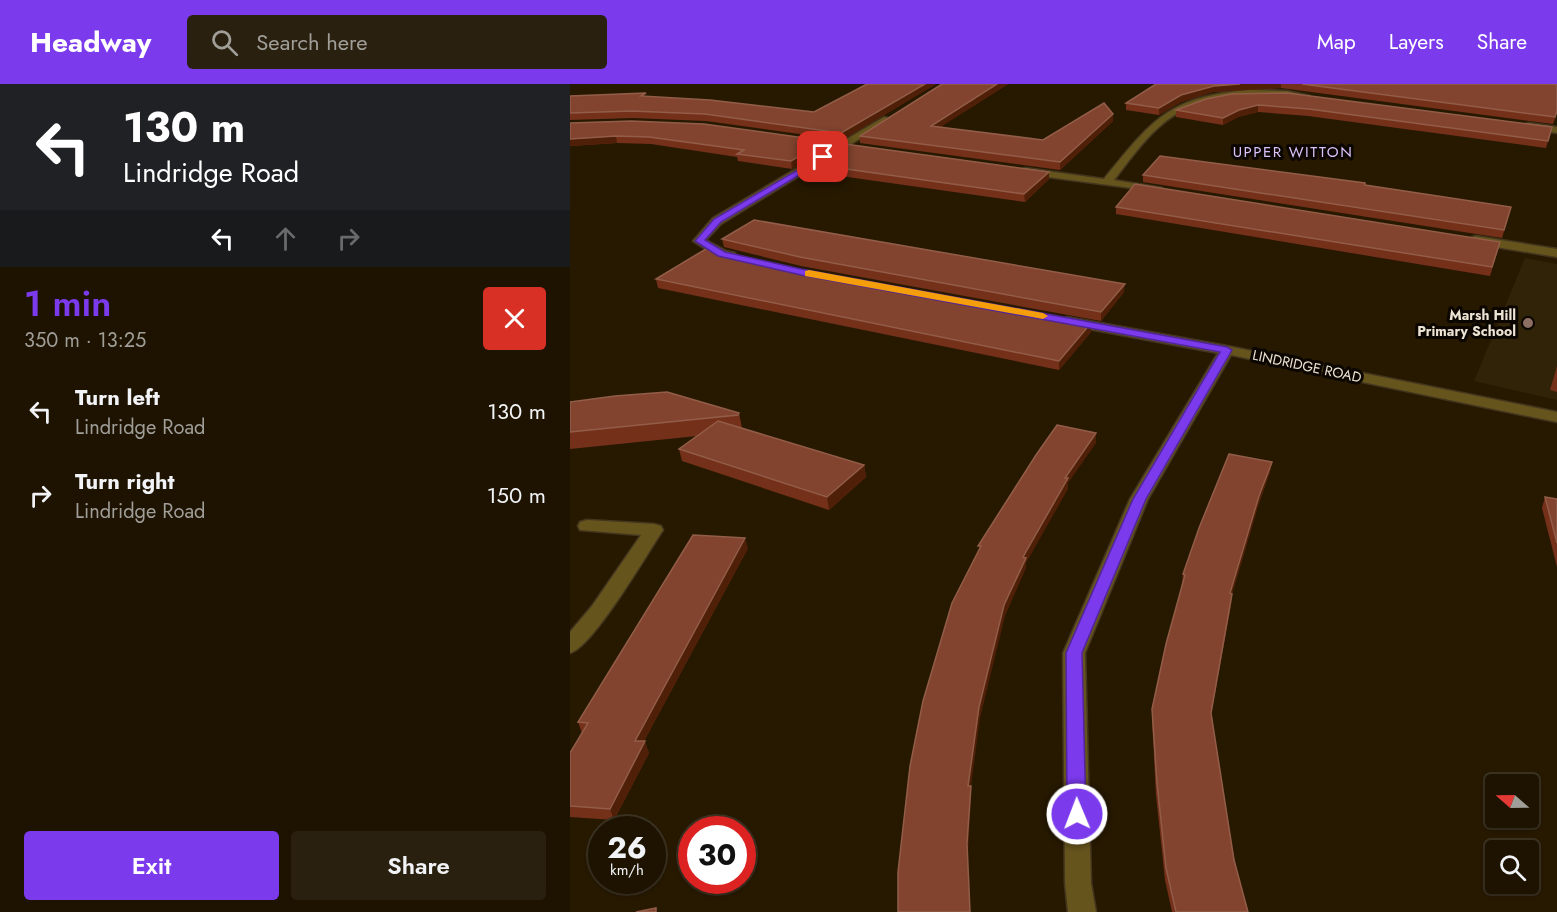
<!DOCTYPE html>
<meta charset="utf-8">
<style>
:root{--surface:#1d1300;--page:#2a200f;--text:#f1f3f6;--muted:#a09e99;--line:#3b3222;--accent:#7c3aed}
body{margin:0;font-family:Jost,sans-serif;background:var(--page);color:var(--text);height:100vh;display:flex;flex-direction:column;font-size:22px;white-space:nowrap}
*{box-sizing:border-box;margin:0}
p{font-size:20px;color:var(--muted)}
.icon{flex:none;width:33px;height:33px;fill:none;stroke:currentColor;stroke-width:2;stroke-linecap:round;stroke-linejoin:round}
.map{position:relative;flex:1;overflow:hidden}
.details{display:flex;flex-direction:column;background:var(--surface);width:570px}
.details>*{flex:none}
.top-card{background:#202124;color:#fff;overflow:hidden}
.needle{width:39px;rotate:290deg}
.fabs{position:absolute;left:915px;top:690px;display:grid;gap:12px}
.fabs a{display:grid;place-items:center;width:54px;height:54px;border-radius:6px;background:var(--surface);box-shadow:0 2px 4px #0004,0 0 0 2px var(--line);font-size:30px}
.speed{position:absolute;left:18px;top:732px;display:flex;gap:12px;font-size:30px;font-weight:700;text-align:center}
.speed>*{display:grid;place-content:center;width:78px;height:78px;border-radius:50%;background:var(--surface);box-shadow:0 2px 4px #0004,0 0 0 2px var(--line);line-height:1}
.speed small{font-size:15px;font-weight:400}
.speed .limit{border:9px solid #d22;background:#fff;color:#111}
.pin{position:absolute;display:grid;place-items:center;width:51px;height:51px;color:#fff;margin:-26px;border-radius:12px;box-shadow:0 3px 9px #0006}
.me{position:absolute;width:66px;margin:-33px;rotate:359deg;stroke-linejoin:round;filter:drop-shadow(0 0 4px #0008)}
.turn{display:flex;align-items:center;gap:21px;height:126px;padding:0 24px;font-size:27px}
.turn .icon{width:78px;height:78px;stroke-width:2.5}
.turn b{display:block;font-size:42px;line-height:51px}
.lanes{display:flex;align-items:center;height:57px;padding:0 24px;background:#0003;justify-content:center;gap:30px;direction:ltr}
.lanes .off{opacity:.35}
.round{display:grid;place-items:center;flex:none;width:63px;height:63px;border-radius:6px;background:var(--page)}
.overview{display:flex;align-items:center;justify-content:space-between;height:102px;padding:0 24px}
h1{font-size:36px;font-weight:600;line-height:45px;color:var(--accent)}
.action{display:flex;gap:12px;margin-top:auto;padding:12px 24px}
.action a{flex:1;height:69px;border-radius:6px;background:var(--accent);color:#fff;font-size:24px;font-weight:600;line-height:69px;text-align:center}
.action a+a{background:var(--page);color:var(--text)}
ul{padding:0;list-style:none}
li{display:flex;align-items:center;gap:18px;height:84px;padding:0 24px}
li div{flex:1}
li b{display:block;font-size:22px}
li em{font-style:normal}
header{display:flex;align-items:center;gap:36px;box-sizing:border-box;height:84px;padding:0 30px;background:var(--accent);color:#fff}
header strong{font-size:28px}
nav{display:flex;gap:33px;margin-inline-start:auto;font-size:21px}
.search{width:420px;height:54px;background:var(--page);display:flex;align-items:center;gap:15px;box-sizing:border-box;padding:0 21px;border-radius:6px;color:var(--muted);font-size:22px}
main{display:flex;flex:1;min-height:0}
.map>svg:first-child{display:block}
</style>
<header>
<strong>Headway</strong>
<div class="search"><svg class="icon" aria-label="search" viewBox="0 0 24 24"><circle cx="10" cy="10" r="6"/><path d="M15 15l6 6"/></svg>Search here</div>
<nav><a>Map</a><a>Layers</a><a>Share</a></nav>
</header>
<main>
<section class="details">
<div class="top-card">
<div class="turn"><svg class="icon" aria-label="left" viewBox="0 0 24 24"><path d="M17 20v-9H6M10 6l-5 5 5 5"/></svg><div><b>130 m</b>Lindridge Road</div></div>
<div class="lanes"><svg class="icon" aria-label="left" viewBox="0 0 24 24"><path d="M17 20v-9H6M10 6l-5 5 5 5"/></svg><svg class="icon off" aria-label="ahead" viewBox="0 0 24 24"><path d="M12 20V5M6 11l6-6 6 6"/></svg><svg class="icon off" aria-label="right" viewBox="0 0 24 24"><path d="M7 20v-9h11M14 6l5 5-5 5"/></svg></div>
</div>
<div class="overview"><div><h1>1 min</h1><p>350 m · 13:25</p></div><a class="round" style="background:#d93025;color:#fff"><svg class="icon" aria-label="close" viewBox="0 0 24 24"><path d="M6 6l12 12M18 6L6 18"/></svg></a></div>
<ul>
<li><svg class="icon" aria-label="left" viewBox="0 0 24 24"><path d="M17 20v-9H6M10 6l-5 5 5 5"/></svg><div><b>Turn left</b><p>Lindridge Road</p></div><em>130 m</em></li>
<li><svg class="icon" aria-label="right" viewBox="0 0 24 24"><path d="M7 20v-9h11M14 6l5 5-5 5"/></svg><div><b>Turn right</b><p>Lindridge Road</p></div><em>150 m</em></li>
</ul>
<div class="action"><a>Exit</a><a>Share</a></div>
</section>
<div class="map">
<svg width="987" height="828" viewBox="0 0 987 828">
<rect width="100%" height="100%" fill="#271900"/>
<polygon fill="#302307" points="955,174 987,180 987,316 904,297"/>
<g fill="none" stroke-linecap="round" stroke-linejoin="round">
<g stroke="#43351e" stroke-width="3">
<g id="minor">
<path d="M 680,6 L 717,7 L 740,12 L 735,15 C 686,9 628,7 589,43 C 572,58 558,78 544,96 L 592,104 L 592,108 L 455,90 L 450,87 L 455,84 L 534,95 C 582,36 599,12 680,6 Z"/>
<polygon points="314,33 322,35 151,140 136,156 156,167 165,169 167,172 165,175 148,173 123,157 143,134"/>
<polygon points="959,39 987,43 987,49 956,44 956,40"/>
<polygon points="906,152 987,165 987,173 902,159 902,153"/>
<polygon points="497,233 657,262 987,328 987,338 661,271 578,415 515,569 521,799 526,828 498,828 495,799 493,569 560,415 648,269 492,240 490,237"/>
<path d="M 17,436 L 84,440 L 91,442 L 93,446 C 77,470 23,563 0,569 L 0,548 L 22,522 L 71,451 L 10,446 L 8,442 L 10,438 Z"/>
</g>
</g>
<use href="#minor" fill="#66541d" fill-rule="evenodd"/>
</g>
<g fill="#75301a">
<polygon points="297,0 366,0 272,56 136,37 63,34 0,36 0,12 77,13 244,28"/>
<polygon points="372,0 438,0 370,43 473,56 543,30 543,37 490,86 290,59 290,52"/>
<polygon points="586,0 987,0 987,29 983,40 711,4 643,8 611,18 589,31 556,26 556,19"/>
<polygon points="636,15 982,43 976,64 738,32 688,28 668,33 653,41 606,33 606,26"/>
<polygon points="0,39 257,64 222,85 168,77 167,73 81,60 47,59 0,62"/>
<polygon points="241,80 479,88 479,95 455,118 242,88"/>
<polygon points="573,91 795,101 939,131 932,154 573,98"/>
<polygon points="546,123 928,166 920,192 546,130"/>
<polygon points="152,155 554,208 531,237 231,182 154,163"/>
<polygon points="146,167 229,186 521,239 521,248 489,286 88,204 86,195"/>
<polygon points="987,282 987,308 980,306"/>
<polygon points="0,318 169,329 172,344 294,381 296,393 259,426 112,377 109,365 127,352 0,365"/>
<polygon points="702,378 700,388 688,422 662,510 661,521 641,631 664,776 678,828 602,828 595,796 586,711 582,636 582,625 612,501 613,490"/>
<polygon points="975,413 987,415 987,483 972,424"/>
<polygon points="178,464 74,657 79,669 44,736 0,733 0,669 12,649 8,638"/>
</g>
<g fill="#501f07">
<polygon points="355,0 366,0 272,56 271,49"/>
<polygon points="427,0 438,0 361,49 361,42"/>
<polygon points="670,0 711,0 711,4 643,8 611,18 589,31 589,24 611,11 644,2"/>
<polygon points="688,21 688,28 668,33 653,41 653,34 669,26"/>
<polygon points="543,30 543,37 490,86 490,78"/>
<polygon points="46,52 47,59 0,62 0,55"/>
<polygon points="256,57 257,64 222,85 221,77"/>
<polygon points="479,88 479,95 455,118 454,110"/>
<polygon points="555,200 554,208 531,237 531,228"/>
<polygon points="521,239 521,248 489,286 489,277"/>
<polygon points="526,349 526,359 498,399 498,405 456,479 456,484 435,532 410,634 401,702 401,713 398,770 397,759 398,702 409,623 434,521 453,473 495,394"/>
<polygon points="702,378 700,388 688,422 659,520 660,509 689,412"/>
<polygon points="294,381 296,393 259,426 257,413"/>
<polygon points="175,454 178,464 68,668 65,657"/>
<polygon points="662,510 661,521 639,640 641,629"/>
<polygon points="75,657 79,669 44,736 40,725"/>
</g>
<g fill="#82442e" stroke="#925d48" stroke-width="1.5">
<polygon points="297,0 355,0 271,49 135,30 61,27 0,29 0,12 76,9 71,12 140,16 244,28"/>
<polygon points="372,0 427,0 361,42 473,56 534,19 543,30 490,78 290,52"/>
<polygon points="586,0 670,0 644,2 611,11 589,24 556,19"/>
<polygon points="732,0 987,0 987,27 985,33"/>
<polygon points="717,9 982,43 978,57 739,25 688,21 669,26 653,34 606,26 636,15 662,10"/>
<polygon points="61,37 134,40 256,57 221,77 167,70 174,66 79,53 46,52 0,55 0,39"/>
<polygon points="275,60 479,88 454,110 241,80"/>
<polygon points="590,72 795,99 795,101 941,123 934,146 573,91"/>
<polygon points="565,100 930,158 922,183 546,123"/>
<polygon points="184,136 555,200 531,228 230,173 152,155"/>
<polygon points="139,163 146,167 229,186 521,239 489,277 86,195"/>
<polygon points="97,308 169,329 168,331 0,348 0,318 45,312"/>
<polygon points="148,337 294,381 257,413 109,365"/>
<polygon points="487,341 526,349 495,394 498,394 453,473 456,474 434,521 409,623 398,702 401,702 397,759 400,828 328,828 328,788 340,682 353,617 382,519 411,462 408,462 466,371"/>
<polygon points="659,370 702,378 689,412 660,509 662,510 641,629 664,776 678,828 606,828 596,784 587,699 582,625 596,560 615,491 613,490 629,444"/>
<polygon points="975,413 987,415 987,459"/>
<polygon points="123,451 175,454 65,657 75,657 40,725 0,722 0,669 18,639 8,638"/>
<polygon points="86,824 86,828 66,828"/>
</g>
<polygon fill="#7c3aed" stroke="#51269a" stroke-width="1.5" points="253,71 257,73 256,75 151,138 135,156 155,168 231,185 657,263 662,266 576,415 512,569 516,730 514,735 507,738 500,735 497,730 496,569 563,415 650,268 231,191 148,172 125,157 144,135"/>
<polygon fill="#f59e0b" points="239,186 473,229 478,232 473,235 235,192 235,187"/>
<circle fill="#8d6e63" stroke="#0b0600" stroke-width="2" cx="958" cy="239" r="6"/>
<g text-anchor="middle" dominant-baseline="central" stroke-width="6" stroke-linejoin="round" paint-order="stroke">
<g font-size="14" font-weight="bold" fill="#ece3d3" stroke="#0b0600" text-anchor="end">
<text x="946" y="231">Marsh Hill<tspan x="946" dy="16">Primary School</tspan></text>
</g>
<g font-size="14" fill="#ece3d3" stroke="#0b0600">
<text transform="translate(737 282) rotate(12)">LINDRIDGE ROAD</text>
</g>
<g font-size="15" letter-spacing="1.5" fill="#dbc2fa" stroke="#0b0600">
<text x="723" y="68">UPPER WITTON</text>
</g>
</g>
</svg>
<div class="fabs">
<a><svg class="needle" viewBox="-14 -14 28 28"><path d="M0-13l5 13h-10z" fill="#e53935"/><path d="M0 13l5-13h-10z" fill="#a09e99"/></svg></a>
<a><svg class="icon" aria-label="search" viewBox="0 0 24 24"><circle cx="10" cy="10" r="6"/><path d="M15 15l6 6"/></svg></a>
</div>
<div class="speed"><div>26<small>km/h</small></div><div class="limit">30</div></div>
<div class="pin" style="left:253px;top:73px;background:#d93025"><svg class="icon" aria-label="arrive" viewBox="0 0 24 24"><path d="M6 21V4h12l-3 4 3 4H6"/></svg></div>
<svg class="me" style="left:507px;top:730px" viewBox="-20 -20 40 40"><circle r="17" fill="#7c3aed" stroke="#fff" stroke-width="3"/><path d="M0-11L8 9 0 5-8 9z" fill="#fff"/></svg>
</div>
</main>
